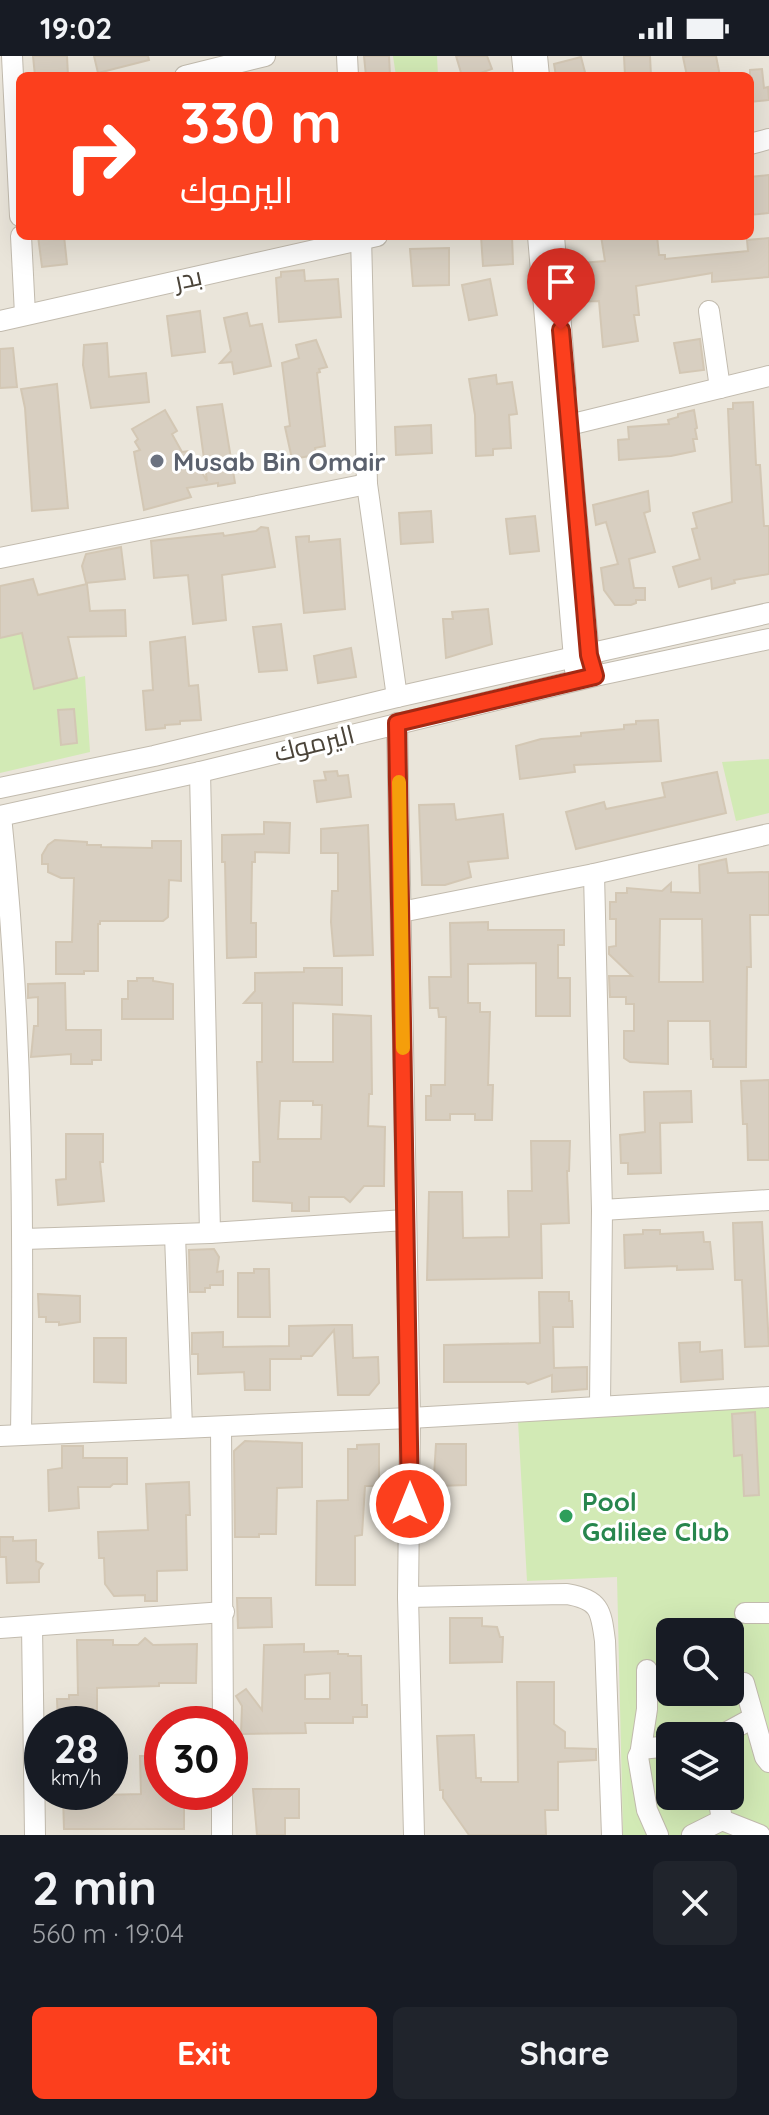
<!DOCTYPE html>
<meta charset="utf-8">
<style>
:root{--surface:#171b24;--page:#20242c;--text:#f1f3f6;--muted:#9ea1a6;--accent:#fc3f1d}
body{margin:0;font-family:Quicksand,Cairo,sans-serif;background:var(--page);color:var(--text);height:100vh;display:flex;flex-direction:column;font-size:30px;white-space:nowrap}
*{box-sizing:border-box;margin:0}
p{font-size:26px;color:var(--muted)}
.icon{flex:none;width:44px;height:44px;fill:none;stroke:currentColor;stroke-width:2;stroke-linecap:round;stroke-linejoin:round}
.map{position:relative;height:1779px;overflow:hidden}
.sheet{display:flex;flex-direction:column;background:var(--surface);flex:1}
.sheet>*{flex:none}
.guide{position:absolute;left:16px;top:16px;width:738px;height:168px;border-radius:12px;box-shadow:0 8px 32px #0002;background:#fc3f1d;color:#fff;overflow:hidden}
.tools{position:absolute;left:656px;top:1562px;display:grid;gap:16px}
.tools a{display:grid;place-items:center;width:88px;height:88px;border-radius:12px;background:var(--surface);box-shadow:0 8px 32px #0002;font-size:40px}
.speed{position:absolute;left:24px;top:1650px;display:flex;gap:16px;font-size:40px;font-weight:700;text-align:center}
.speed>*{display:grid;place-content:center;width:104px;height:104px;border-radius:50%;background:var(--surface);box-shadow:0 8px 32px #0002;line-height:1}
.speed small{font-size:20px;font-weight:400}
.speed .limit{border:12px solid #d22;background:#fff;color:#111}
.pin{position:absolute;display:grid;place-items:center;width:68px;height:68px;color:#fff;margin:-82px -34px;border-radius:50% 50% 50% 0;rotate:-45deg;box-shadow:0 0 8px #0007}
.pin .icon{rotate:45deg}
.me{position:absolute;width:88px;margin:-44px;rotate:0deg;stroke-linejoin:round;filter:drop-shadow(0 0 6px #0008)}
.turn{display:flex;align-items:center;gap:28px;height:168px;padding:0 32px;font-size:36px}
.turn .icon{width:104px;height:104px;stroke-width:2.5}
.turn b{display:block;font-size:56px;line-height:68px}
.round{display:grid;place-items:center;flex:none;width:84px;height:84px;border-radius:12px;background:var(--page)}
.overview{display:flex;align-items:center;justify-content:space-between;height:136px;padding:0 32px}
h1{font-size:48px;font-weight:700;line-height:60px}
.cta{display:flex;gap:16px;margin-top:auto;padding:16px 32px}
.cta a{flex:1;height:92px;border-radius:12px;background:var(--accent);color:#fff;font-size:32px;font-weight:700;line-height:92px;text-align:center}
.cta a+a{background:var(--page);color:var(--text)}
.status{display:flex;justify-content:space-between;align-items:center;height:56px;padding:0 40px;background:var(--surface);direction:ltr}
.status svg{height:22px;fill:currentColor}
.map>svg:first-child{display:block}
</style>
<div class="status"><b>19:02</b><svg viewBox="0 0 49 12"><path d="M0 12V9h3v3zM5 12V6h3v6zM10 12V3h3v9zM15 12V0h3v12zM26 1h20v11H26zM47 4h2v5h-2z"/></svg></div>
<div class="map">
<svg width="769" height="1779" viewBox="0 0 769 1779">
<rect width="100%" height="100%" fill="#f6f3ec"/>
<path fill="#eae5da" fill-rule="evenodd" d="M 0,0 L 769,0 L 769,1779 L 0,1779 ZM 20,20 L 750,20 L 750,180 L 20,180 ZM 670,1576 L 730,1576 L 730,1636 L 670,1636 ZM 42,1668 L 110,1668 L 110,1736 L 42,1736 ZM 162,1668 L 230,1668 L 230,1736 L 162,1736 ZM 670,1680 L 730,1680 L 730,1740 L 670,1740 Z"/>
<g fill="#d2eab5" fill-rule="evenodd">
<polygon points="393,0 437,0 438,20 396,20"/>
<polygon points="22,577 34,632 85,620 90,696 0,717 0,582"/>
<polygon points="769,703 769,757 736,765 722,706"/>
<path d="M 769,1350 L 769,1779 L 623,1779 L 617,1521 L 527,1525 L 518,1365 ZM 670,1576 L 730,1576 L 730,1636 L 670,1636 ZM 670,1680 L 730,1680 L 730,1740 L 670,1740 Z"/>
</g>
<g fill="#d8cfc1" stroke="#d3c7b4" stroke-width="2" fill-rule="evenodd">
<polygon points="33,0 67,0 68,20 35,20"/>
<polygon points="94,0 148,0 149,4 98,17"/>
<polygon points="364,0 389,0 390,20 366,20"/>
<polygon points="456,0 487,0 492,13 472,20 462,20"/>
<polygon points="624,0 650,0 651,20 625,20"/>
<polygon points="690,0 716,0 720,20 687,20 683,1"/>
<polygon points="581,1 586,20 556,20 554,8"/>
<polygon points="762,13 764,32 768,31 769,44 750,46 750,14"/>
<polygon points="769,119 769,157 750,159 750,121"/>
<polygon points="38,180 64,180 67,208 42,211"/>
<polygon points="481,180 512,180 513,208 483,210"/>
<polygon points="601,180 657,180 659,199 665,199 665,203 748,195 747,184 769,182 769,221 712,226 712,217 636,230 639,259 634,259 638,285 603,291 599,245 574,246 570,208 605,205"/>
<polygon points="449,192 449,229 413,230 410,193"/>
<polygon points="304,214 305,225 338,223 341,261 279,266 276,222 281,221 281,216"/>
<polygon points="490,223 497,259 469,264 462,229"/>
<polygon points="200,255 205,296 172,300 167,260"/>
<polygon points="247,257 250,270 262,268 271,310 234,318 232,306 220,307 231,295 224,262"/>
<polygon points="700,283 704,314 680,317 674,287"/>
<polygon points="316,284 327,311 319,313 320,316 317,317 325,390 315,392 316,399 292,403 285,371 290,370 282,307 299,302 296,289"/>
<polygon points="107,287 109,321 146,317 149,346 91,352 83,309 84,289"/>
<polygon points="13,292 17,331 0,332 0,293"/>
<polygon points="496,319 497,328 512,326 517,358 509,359 511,392 493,393 493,399 476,400 475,359 469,323"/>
<polygon points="57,328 68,452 32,455 25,352 21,333"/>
<polygon points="753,346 756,409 760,409 764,470 769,470 769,518 734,524 735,527 712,533 711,522 679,531 673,511 700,503 692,473 697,472 693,457 732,446 728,353 733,353 733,347"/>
<polygon points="222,348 235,427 218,430 218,427 187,432 191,441 144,454 134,396 140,394 135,386 138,383 132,373 165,354 177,375 172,378 182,396 189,395 207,425 197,351"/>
<polygon points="694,354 697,372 695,373 697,383 693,383 695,395 671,400 619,404 618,384 629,383 628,371 669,368 668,364 678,361 678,358"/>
<polygon points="431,369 432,397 396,399 395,371"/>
<polygon points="648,435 650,455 644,457 655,496 629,503 634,532 645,532 645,544 636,544 636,547 631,549 615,549 604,534 601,512 618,508 606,466 596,469 593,449"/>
<polygon points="431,455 433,486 401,488 399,457"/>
<polygon points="535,460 539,495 510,498 506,463"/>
<polygon points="261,471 268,472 275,511 222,519 226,564 193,568 188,519 154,522 151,485 223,477 224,480 256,475"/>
<polygon points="309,480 309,486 340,483 345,553 304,557 296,481"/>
<polygon points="121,491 125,523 86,527 82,510 86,498"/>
<polygon points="33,523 38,539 87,528 90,555 125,554 126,580 68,581 77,622 34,633 22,577 0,582 0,530"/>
<polygon points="488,553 492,588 446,602 443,563 453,563 452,556"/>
<polygon points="281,568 287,614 259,616 253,571"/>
<polygon points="185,581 189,630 198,629 201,664 180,665 180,668 165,669 165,672 146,674 143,635 153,634 150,586"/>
<polygon points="351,592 356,621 318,627 314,600"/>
<polygon points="74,653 77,687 61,689 58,654"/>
<polygon points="658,664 661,705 574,709 575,716 520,723 516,690 541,683 581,680 581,677 624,673 624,669 636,668 636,665"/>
<polygon points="337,715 338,720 348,719 351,741 317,746 314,725 326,724 324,716"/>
<polygon points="717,716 726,757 576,793 566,756 604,746 606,753 665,741 662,727"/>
<polygon points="454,748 456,764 503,758 508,802 468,806 471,821 445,829 422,829 419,749"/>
<polygon points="264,766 290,767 289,797 255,796 255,806 252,806 251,867 256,867 256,901 227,902 225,806 222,806 222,779 264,778"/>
<polygon points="368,769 373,899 334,900 331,866 332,835 338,835 338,797 321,797 321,773"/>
<polygon points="55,784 87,786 87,789 101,789 101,791 152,792 152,785 181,785 181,825 169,824 168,861 163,865 100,865 100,868 98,868 98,915 84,915 84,918 56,918 56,886 72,886 74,822 61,822 48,816 48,808 42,808 42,799 48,789"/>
<path d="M 726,803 L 728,817 L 769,816 L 769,859 L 750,859 L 751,911 L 747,911 L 746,1011 L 713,1011 L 713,1003 L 711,1003 L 710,965 L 668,965 L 668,1008 L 630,1006 L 624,1002 L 624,975 L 634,975 L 634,948 L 626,948 L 626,941 L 610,941 L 609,920 L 632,920 L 609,898 L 609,891 L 616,890 L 616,863 L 610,863 L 610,846 L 616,846 L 616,837 L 627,837 L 627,832 L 662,835 L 671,827 L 671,836 L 700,837 L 699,809 ZM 660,863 L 702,863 L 703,926 L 659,926 Z"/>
<polygon points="488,866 488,874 564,874 564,889 558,889 558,922 570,922 570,960 536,960 536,907 468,908 468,947 480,947 480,956 490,956 488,1029 493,1029 492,1064 475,1064 475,1058 450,1058 450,1064 426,1064 426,1040 431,1040 431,1029 445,1029 446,961 439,961 438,952 430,952 429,921 451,921 450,867"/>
<path d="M 304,912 L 342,912 L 342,949 L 293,947 L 293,1006 L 333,1006 L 333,958 L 371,960 L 372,1038 L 369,1038 L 368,1070 L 385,1071 L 384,1130 L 364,1130 L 350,1146 L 344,1141 L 309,1141 L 309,1155 L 292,1155 L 292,1147 L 253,1145 L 253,1106 L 260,1106 L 257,1006 L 262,1006 L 262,947 L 244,947 L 255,935 L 255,917 L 304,916 ZM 280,1045 L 313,1045 L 313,1049 L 322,1049 L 321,1083 L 278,1083 Z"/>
<polygon points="137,922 153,922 153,925 173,928 173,963 122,963 122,943 128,943 128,925 137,925"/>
<polygon points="65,927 66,974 101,974 101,1004 92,1004 92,1008 71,1008 71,998 31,1001 34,970 38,970 38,941 28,942 28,928"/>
<polygon points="769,1024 769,1104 748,1104 747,1068 743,1068 741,1025"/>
<polygon points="691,1035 692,1066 660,1067 661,1117 628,1118 628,1107 621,1107 620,1079 645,1076 644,1036"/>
<polygon points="66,1078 103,1078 103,1106 100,1106 104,1145 58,1149 56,1124 66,1123"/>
<polygon points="531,1085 570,1085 569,1115 567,1115 569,1167 541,1168 542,1222 427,1224 429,1136 462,1136 463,1182 509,1181 508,1135 532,1135"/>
<polygon points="762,1166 769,1290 745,1291 742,1224 735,1224 733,1167"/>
<polygon points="643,1174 660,1174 660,1178 703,1176 704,1186 710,1186 713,1213 677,1214 677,1210 625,1212 624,1179 643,1178"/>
<polygon points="214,1193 219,1201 217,1216 223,1215 223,1229 210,1229 210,1232 205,1232 205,1236 190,1236 189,1194"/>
<polygon points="254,1213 269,1213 270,1261 238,1261 238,1217 254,1217"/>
<polygon points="539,1236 569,1236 569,1245 572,1245 573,1271 553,1271 554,1312 587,1311 587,1333 552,1336 552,1319 528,1328 525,1326 444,1326 444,1289 540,1287"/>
<polygon points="38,1238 80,1240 80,1266 59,1269 59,1266 46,1266 46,1261 39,1261"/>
<polygon points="334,1269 352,1269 353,1302 378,1301 379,1327 369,1339 338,1339 334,1274 312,1300 301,1300 301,1303 270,1303 270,1334 245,1334 244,1316 198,1318 198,1298 192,1298 192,1277 223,1276 223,1291 289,1290 289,1270"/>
<polygon points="94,1282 126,1282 126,1327 94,1326"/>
<polygon points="700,1286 700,1296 722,1294 723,1323 681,1326 679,1287"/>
<polygon points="755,1356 759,1439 744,1440 742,1399 734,1400 732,1358"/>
<polygon points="245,1385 302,1387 302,1431 277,1432 276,1478 259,1478 259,1481 235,1481 234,1395"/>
<polygon points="379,1388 379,1430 365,1430 362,1479 355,1480 355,1529 316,1529 317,1445 348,1444 348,1393 357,1393 357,1389"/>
<polygon points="436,1388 466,1388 466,1429 438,1430 438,1420 434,1420"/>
<polygon points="62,1390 83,1390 83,1402 127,1402 127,1428 113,1428 110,1431 78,1431 79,1452 49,1455 48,1414 62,1412"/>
<polygon points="189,1426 190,1459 186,1459 187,1514 157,1515 157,1545 145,1545 145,1539 114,1540 105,1528 104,1502 99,1502 98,1476 148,1474 146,1428"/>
<polygon points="0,1481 13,1481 13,1485 36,1484 36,1505 43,1508 39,1514 39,1526 7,1527 6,1501 0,1501"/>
<polygon points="237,1542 271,1542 272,1571 238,1572"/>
<polygon points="450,1562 482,1562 482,1570 497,1571 500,1581 503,1581 502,1606 450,1607"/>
<polygon points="145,1582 153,1589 197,1588 196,1627 159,1627 159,1630 97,1632 97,1668 58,1668 57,1643 69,1643 69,1639 78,1639 77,1584 113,1584 113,1589 138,1589"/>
<path d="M 304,1588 L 304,1596 L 338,1595 L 338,1598 L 348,1598 L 348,1600 L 361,1600 L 362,1649 L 367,1649 L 367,1661 L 353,1661 L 353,1667 L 305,1667 L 306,1677 L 241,1678 L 242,1650 L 236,1640 L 246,1633 L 262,1654 L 264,1589 ZM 330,1617 L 330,1643 L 305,1643 L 305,1619 Z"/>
<polygon points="517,1626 554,1626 554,1668 565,1676 565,1692 596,1693 596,1704 558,1706 558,1754 545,1754 546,1779 469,1779 443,1742 443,1734 440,1734 437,1680 474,1679 476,1722 481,1722 481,1726 518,1726"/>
<polygon points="140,1700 162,1700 162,1738 184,1739 184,1773 64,1773 63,1740 141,1738"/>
<polygon points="253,1733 299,1733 299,1762 285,1762 285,1779 257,1779"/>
</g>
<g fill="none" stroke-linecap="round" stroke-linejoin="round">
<g stroke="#c2bbae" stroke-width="22">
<g id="minor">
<polyline points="12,0 20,160"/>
<polyline points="347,0 348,20"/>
<polyline points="522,0 524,20"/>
<polyline points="537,0 539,20"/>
<polyline points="185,20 265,0"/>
<polyline points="750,88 769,83"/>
<polyline points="21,180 25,258"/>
<polyline points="361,180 367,428 397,641"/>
<polyline points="538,180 575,614"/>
<polyline points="554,180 566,333"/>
<polyline points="709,255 720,332"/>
<polyline points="0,265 377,180"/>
<polyline points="569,369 769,320"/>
<polyline points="571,397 589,599 593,612"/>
<polyline points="0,502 367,428"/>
<polyline points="397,667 410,1362 408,1541 414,1779"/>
<polyline points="200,716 210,1177"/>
<polyline points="0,732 154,700 397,641 769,557"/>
<polyline points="0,760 200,716 595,620 769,583"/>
<path d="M 1,760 C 23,966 24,1173 21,1379"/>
<polyline points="594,818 602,1154 600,1349"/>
<polyline points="401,856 594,818 769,778"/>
<polyline points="602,1154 769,1144"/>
<polyline points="175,1179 182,1372"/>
<polyline points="24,1183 210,1177 405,1164"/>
<polyline points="221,1371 223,1668"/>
<polyline points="0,1380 410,1362 769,1341"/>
<path d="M 408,1541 L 567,1538 C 600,1544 601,1554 605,1585 L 612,1779"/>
<polyline points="745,1557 769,1557"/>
<polyline points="32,1570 35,1779"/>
<polyline points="0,1572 224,1556"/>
<polyline points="647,1614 647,1653 641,1693 670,1690"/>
<polyline points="744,1627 765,1701 769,1706"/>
<polyline points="720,1680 753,1662"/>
<polyline points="642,1693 638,1701 647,1754 658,1779"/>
<polyline points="718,1740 722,1764 760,1779"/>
<polyline points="222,1779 222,1736"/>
<polyline points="692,1779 722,1764"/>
</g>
</g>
<use href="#minor" stroke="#fff" stroke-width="20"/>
</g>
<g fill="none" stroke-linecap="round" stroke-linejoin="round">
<g stroke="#a42913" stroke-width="20">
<polyline id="route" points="410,1448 397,667 595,620 589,599 561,274"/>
</g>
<use href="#route" stroke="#fc3f1d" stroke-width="14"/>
<polyline stroke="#f59e0b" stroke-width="14" points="399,726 403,992"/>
</g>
<circle fill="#6b7280" stroke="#fff" stroke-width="3" cx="157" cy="405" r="8"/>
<circle fill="#2e9e5b" stroke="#fff" stroke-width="3" cx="566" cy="1460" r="8"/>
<g text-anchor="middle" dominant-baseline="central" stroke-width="6" stroke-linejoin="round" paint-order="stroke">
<g font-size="26" fill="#4b4439" stroke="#fff">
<text transform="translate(188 222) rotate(-12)">بدر</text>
<text transform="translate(314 687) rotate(-14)">اليرموك</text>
</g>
<g font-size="26" font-weight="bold" fill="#5b616d" stroke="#fff" text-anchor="start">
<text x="173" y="405">Musab Bin Omair</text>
</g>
<g font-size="26" font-weight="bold" fill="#27864d" stroke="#fff" text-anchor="start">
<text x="582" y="1445">Pool<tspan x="582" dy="30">Galilee Club</tspan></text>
</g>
</g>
</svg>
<div class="tools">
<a><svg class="icon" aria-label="search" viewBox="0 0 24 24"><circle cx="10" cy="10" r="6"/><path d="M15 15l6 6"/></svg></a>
<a><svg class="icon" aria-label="layers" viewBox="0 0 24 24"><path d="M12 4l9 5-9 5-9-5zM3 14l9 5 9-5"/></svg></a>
</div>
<div class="speed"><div>28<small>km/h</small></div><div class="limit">30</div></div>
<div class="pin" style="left:561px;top:274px;background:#d93025"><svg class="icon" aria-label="arrive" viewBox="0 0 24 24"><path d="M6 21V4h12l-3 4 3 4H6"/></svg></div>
<svg class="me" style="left:410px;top:1448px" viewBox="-20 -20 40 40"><circle r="17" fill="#fc3f1d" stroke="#fff" stroke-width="3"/><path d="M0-11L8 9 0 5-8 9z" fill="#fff"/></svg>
<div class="guide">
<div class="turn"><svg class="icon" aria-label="right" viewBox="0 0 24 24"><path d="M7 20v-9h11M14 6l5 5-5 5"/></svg><div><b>330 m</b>اليرموك</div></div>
</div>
</div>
<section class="sheet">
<div class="overview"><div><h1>2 min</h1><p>560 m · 19:04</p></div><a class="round"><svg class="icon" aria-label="close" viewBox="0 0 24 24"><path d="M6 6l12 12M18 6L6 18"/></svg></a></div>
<div class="cta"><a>Exit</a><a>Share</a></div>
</section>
